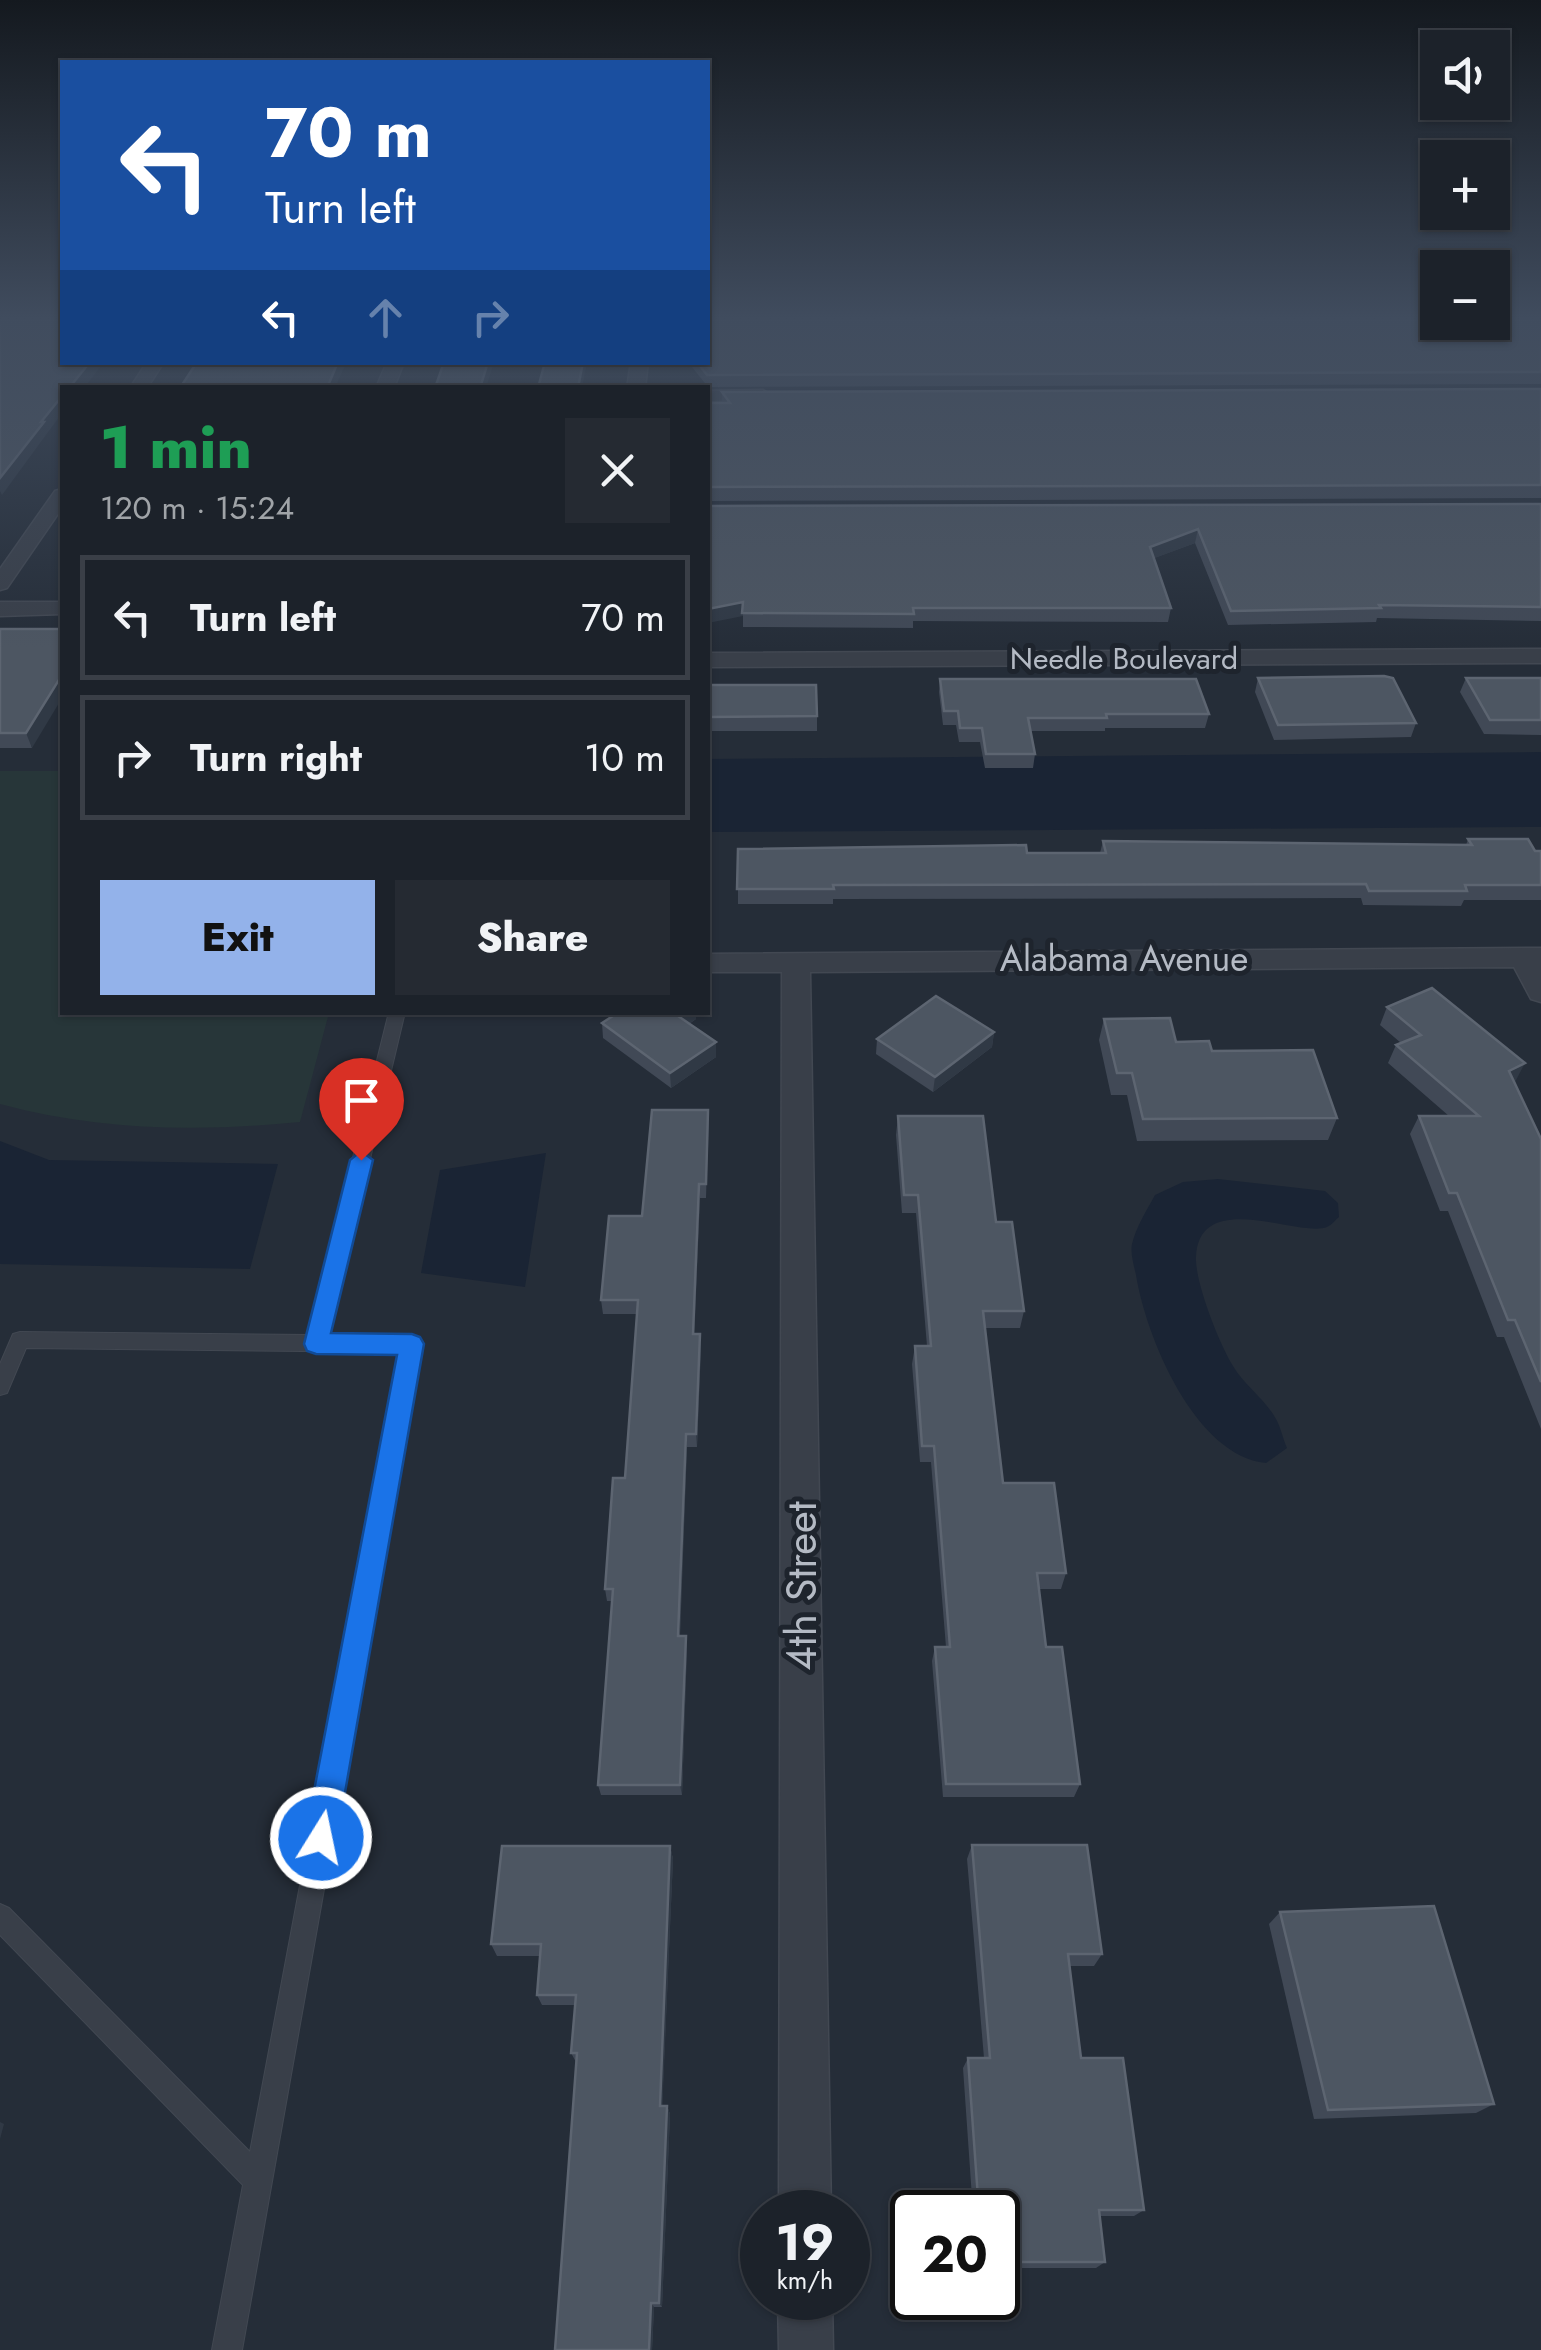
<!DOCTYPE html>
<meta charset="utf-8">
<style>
:root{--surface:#1c222a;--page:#252a32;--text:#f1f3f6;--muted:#a0a4a8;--line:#3a3f47;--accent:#93b2ea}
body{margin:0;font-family:Jost,sans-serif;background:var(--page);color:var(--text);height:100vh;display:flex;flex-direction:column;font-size:38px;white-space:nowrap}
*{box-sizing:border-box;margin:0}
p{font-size:32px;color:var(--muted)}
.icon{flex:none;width:55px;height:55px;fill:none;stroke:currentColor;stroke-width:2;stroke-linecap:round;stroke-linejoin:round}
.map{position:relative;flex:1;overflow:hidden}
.drawer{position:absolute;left:60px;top:385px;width:650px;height:630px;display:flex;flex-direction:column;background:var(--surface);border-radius:0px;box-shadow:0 2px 8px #0004,0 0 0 2px var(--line)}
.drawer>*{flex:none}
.banner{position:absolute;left:60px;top:60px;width:650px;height:305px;border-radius:0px;box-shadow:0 2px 8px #0004,0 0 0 2px var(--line);background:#1a4fa0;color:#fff;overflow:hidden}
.controls{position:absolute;left:1420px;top:30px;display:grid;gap:20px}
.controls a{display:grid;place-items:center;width:90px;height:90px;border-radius:0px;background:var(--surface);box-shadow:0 2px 8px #0004,0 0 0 2px var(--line);font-size:50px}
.speed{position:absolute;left:740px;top:2190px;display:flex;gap:20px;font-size:50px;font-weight:700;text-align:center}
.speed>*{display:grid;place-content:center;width:130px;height:130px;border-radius:50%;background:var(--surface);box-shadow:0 2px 8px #0004,0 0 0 2px var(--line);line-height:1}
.speed small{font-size:25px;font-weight:400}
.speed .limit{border:5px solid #111;border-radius:15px;background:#fff;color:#111}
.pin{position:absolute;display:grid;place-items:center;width:85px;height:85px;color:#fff;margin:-102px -42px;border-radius:50% 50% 50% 0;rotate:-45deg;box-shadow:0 0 10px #0007}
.pin .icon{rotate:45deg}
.me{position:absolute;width:110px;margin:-55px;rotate:10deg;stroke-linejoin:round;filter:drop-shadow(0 0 8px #0008)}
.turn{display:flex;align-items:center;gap:35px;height:210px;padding:0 40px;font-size:45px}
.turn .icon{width:130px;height:130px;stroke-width:2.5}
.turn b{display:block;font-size:70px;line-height:85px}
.lanes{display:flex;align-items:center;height:95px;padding:0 40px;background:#0003;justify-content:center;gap:50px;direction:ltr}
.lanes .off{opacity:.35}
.round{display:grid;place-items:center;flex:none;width:105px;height:105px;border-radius:0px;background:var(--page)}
.headline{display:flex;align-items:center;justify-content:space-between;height:170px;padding:0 40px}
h1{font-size:60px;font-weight:800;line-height:75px;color:#1e9e55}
.cta{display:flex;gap:20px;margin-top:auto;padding:20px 40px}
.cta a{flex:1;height:115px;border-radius:0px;background:var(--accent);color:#111;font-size:40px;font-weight:800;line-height:115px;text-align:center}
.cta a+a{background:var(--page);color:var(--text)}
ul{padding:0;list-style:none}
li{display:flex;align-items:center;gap:30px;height:125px;margin:0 20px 15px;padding:0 20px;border:5px solid var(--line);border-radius:0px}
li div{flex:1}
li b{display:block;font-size:38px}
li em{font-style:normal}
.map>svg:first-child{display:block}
</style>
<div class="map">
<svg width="1541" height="2350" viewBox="0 0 1541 2350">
<rect width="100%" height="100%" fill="#252d38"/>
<path fill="#273639" d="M 0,771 L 62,771 L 62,1012 L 329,1013 L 300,1122 C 198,1132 100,1131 0,1104 Z"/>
<g fill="#1a2434">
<polygon points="1541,752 1541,827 708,832 708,759"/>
<polygon points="0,1141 49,1160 278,1164 250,1269 0,1264"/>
<polygon points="546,1153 525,1287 421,1273 440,1170"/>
<path d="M 1218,1179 L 1325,1191 L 1338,1203 L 1339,1217 C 1335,1220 1332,1225 1327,1227 C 1300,1238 1199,1187 1196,1257 C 1195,1283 1219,1343 1233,1366 C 1244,1385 1265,1399 1276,1419 C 1281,1428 1283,1439 1287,1448 L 1266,1463 C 1195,1456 1146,1337 1136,1275 C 1134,1266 1130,1253 1132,1244 C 1136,1227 1147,1210 1155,1195 L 1183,1182 Z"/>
</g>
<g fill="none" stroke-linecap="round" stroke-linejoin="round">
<g stroke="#424852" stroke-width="2">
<polygon id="service" points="389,1012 405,1012 328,1335 411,1336 418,1338 421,1344 242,2350 212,2350 243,2185 0,1935 0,1904 9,1908 250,2152 400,1352 26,1348 7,1393 0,1395 0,1364 13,1334 20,1332 309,1335"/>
</g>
<g stroke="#424852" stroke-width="3">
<g id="minor">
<polygon points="147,362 164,362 147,388 130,388"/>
<polygon points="387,362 404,362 394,388 376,388"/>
<polygon points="631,362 648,362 645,388 627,388"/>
<polygon points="763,390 772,395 769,399 708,401 708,391"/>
<polygon points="62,489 62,508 7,588 0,590 0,569 55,491"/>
<polygon points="0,602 62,602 62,614 0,616"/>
<polygon points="1541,649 1541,663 708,667 708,653"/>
<polygon points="1541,948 1541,1002 1531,999 1514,967 810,972 831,2212 779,2212 782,972 708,972 708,954"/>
<polygon points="778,2298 832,2298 833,2350 779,2350"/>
</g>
</g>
<use href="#service" fill="#393f49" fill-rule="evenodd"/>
<use href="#minor" fill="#393f49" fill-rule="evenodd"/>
</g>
<g fill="#414956">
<polygon points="1541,320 1541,384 708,387 688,362"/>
<polygon points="1541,389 1541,498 708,501 708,403 722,403 722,392"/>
<polygon points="1541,504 1541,621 1377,618 1376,622 1228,625 1195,543 1154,558 1171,608 1168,622 913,621 913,628 743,627 743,616 708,506"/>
<polygon points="0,629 32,748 0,748"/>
<polygon points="1258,678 1416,723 1411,737 1274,740 1255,692"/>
<polygon points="1466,678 1541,678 1541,735 1484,734 1460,692"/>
<polygon points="940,679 1209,714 1205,728 1105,728 1105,731 1031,731 1035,754 1033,768 985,768 980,742 959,742 956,725 943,725 939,692"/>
<polygon points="708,685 817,716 817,731 710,731"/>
<polygon points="1468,839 1541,851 1541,900 1464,900 1461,906 1363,905 1361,898 833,899 833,904 738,904 738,849 1100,853 1103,841 1466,845"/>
<polygon points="1387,1007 1514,1082 1541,1139 1541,1429 1504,1337 1497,1337 1448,1211 1440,1211 1410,1134 1419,1116 1449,1116 1388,1063 1396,1045 1401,1043 1380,1025"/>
<polygon points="696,1019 689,1024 716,1042 716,1057 671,1088 603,1038 602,1023"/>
<polygon points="1104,1019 1212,1051 1337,1118 1328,1140 1137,1141 1127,1095 1111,1095 1099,1040"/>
<polygon points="994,1032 992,1047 933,1092 876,1054 877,1039"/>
<polygon points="708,1110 706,1198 700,1198 694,1334 701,1347 697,1447 687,1447 680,1636 686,1636 687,1648 682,1795 601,1795 598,1785 612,1601 607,1601 605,1589 625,1478 637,1314 603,1314 601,1300 642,1216"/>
<polygon points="898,1116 996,1222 1024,1311 1020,1328 985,1328 1003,1483 1066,1573 1061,1589 1039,1589 1046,1647 1080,1784 1074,1797 943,1797 932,1661 935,1647 946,1647 931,1462 920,1462 912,1364 915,1346 927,1346 916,1213 902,1213 896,1135"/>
<polygon points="972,1845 1102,1954 1094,1966 1070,1966 1081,2058 1144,2210 1134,2216 1100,2216 1105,2262 1096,2268 998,2268 998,2212 973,2212 963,2068 968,2058 984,2058 967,1859"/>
<polygon points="670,1846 673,1859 662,2106 667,2106 670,2114 662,2307 654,2307 652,2350 576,2062 571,2053 575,2005 542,2005 537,1995 540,1956 497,1956 491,1944"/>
<polygon points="1280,1912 1494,2104 1476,2113 1314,2119 1269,1924"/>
</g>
<g fill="#303945">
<polygon points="90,362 104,362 84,388 69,388"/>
<polygon points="338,362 346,363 335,388 327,388"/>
<polygon points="488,362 494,362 486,388 480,388"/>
<polygon points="583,362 587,362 582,388 578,388"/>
<polygon points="62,396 62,413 2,495 0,491 0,478 41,422"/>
<polygon points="1198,529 1195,543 1147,561 1150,547"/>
<polygon points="743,602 743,616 708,623 708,609"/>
<polygon points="62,675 62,698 32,748 26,733"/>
<polygon points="710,716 710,731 708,731 708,717"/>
<polygon points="683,1012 696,1012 696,1019 679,1030 678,1016"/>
<polygon points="994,1032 992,1047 933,1092 935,1077"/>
<polygon points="716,1042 716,1057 671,1088 670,1073"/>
<polygon points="1525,1063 1515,1082 1509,1071"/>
<polygon points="708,1110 709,1125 706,1198 706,1184"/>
<polygon points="699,1184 700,1198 694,1347 693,1334"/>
<polygon points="700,1334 701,1347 697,1447 696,1434"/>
<polygon points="686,1434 687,1447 679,1648 678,1636"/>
<polygon points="686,1636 687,1648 682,1795 680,1785"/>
<polygon points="670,1846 673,1859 662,2114 660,2106"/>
<polygon points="667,2106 670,2114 662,2307 659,2303"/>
<polygon points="0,2122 4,2124 0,2139"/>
<polygon points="651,2303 654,2307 652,2350 649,2350"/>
</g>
<g fill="#4d5662" stroke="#5d6571" stroke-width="2.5">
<polygon points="0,320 62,320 62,362 90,362 69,388 62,388 62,396 41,422 44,422 0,478"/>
<polygon points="708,320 1438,320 1438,322 1492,322 1492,320 1541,320 1541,372 707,375 697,362 708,362"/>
<polygon points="197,362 338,362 327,388 180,388"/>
<polygon points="444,362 488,362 480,388 435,388"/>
<polygon points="545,362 583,362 578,388 538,388"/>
<polygon points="1541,389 1541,485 708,487 708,403 730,403 722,392"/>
<polygon points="1541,504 1541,607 1379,605 1381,608 1231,611 1198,529 1150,547 1171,608 913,608 914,614 742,613 743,602 708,609 708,506"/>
<polygon points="0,629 62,629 62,675 26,733 0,733"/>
<polygon points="1384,676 1393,678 1416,723 1278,725 1258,678"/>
<polygon points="1466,678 1541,678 1541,720 1490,720"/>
<polygon points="940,679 1196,679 1209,714 1106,714 1107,718 1028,718 1035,754 986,754 982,728 960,728 958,711 944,711"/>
<polygon points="708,685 816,685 817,716 708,717"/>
<polygon points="1468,839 1528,839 1535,851 1541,851 1541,885 1465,885 1467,891 1369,891 1366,884 833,885 834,889 737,889 738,849 1026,845 1027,853 1106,853 1103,841 1472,845"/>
<polygon points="1432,988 1525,1063 1509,1071 1541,1139 1541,1382 1515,1320 1508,1320 1457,1193 1449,1193 1419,1116 1479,1116 1396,1045 1421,1035 1387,1007"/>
<polygon points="936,996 994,1032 935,1077 877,1039"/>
<polygon points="619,1012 683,1012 678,1016 716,1042 670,1073 602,1023"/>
<polygon points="1170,1018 1176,1042 1209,1041 1212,1051 1313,1050 1337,1118 1143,1119 1132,1073 1117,1073 1104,1019"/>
<polygon points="652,1110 708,1110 706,1184 699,1184 693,1334 700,1334 696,1434 686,1434 678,1636 686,1636 680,1785 598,1785 613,1589 605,1589 613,1478 625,1478 638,1300 601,1300 609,1216 642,1216"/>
<polygon points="898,1116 983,1116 996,1222 1012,1222 1024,1311 983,1311 1003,1483 1054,1483 1066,1573 1037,1573 1046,1647 1062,1647 1080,1784 946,1784 935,1647 950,1647 934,1446 922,1446 915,1346 931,1346 918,1195 904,1195"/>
<polygon points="972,1845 1087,1845 1102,1954 1068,1954 1081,2058 1123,2058 1144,2210 1099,2210 1105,2262 998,2262 998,2212 979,2212 968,2058 990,2058"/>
<polygon points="502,1846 670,1846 660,2106 667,2106 659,2303 651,2303 649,2350 555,2350 577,2053 571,2053 576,1995 537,1995 541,1944 491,1944"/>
<polygon points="1434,1906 1494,2104 1328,2110 1280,1912"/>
</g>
<linearGradient id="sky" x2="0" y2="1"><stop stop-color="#14191f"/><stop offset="0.49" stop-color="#404c5e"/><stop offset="1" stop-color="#404c5e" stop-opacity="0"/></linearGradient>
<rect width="1541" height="649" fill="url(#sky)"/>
<polygon fill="#1a73e8" stroke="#114b97" stroke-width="2.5" points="361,1151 373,1160 331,1333 412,1334 420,1337 424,1344 337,1838 332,1849 321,1854 310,1849 305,1838 397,1355 316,1354 307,1351 304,1344 350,1160"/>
<g text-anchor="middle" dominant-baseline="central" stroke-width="10" stroke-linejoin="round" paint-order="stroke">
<g font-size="30" fill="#b4bac4" stroke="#1e242d">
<text x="1124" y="658">Needle Boulevard</text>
</g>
<g font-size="35" fill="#b4bac4" stroke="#1e242d">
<text x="1124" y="959">Alabama Avenue</text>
</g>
<g font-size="42" fill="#b4bac4" stroke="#1e242d">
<text transform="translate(801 1586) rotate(-90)">4th Street</text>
</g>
</g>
</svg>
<div class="controls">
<a><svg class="icon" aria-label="sound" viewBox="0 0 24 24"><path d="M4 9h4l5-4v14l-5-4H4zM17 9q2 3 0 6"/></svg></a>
<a>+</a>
<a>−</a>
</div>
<div class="speed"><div>19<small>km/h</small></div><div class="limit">20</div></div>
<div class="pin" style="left:361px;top:1160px;background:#d93025"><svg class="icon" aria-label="arrive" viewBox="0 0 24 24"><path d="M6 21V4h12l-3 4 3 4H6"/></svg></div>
<svg class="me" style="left:321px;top:1838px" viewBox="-20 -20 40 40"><circle r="17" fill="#1a73e8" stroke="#fff" stroke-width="3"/><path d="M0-11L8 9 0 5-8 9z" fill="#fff"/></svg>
<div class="banner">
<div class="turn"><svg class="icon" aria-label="left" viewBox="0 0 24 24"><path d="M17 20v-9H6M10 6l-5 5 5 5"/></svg><div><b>70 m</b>Turn left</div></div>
<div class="lanes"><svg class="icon" aria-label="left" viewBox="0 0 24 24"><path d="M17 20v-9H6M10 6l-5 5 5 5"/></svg><svg class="icon off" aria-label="ahead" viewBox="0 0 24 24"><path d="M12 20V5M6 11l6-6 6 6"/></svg><svg class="icon off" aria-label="right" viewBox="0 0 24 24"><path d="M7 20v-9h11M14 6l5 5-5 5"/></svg></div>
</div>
<section class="drawer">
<div class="headline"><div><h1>1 min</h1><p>120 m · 15:24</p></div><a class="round"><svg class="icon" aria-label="close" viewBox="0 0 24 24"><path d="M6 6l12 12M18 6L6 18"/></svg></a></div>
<ul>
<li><svg class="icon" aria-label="left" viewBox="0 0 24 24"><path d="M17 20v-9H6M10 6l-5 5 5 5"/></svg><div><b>Turn left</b></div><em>70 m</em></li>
<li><svg class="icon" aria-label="right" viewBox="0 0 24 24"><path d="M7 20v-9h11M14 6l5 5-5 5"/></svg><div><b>Turn right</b></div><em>10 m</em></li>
</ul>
<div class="cta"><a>Exit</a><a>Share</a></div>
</section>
</div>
